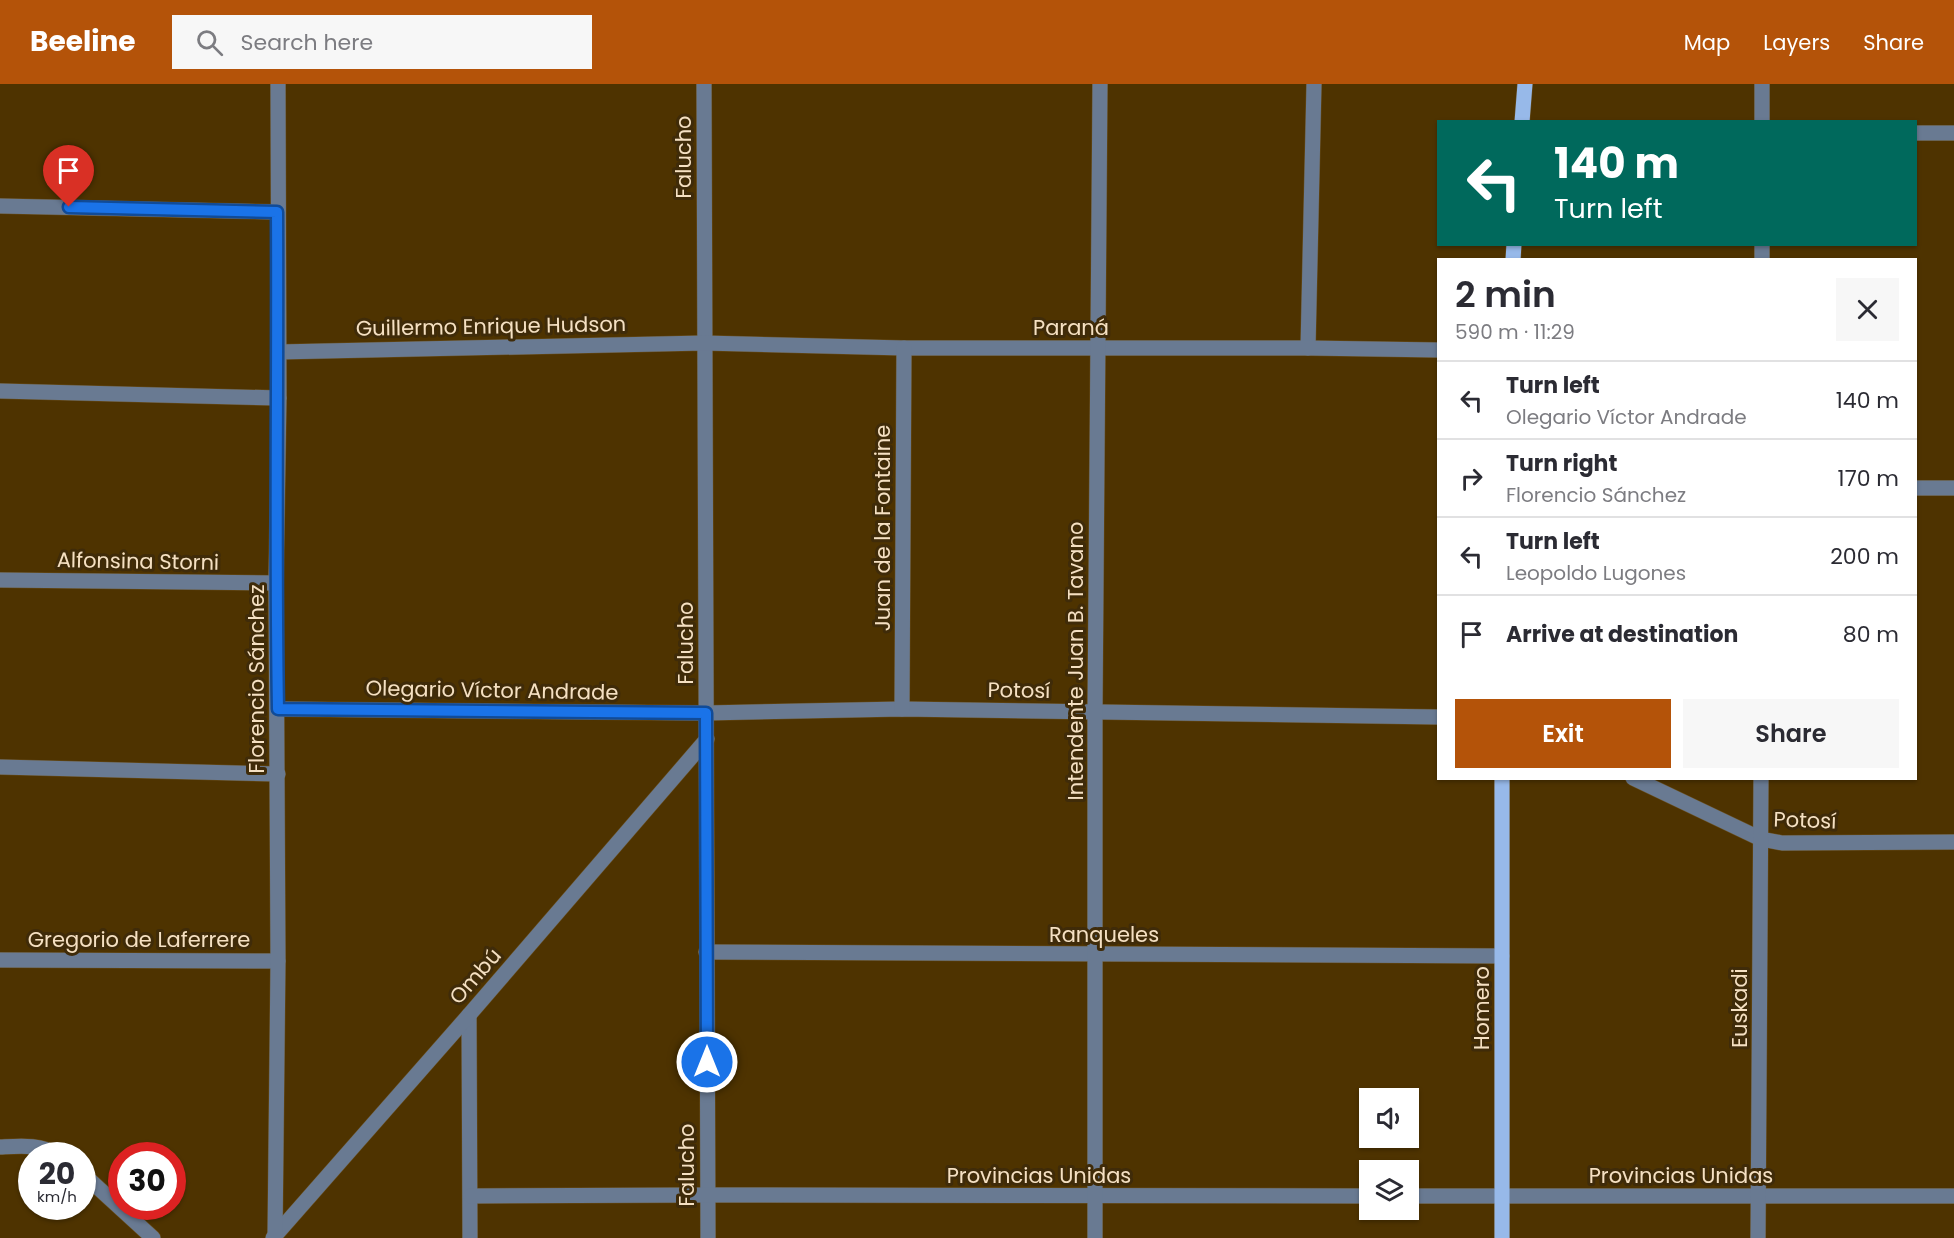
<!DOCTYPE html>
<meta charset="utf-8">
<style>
:root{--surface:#fff;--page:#f7f7f7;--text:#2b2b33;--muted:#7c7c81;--line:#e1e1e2;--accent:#b45309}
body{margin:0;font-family:Poppins,sans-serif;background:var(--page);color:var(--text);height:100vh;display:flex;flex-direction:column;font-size:22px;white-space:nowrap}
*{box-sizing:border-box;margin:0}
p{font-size:20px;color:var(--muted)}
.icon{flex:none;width:33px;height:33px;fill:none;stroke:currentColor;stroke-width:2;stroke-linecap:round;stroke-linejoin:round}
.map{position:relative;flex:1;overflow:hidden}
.details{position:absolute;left:1437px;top:174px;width:480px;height:522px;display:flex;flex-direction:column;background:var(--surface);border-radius:0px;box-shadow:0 2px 4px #0004}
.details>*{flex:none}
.banner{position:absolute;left:1437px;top:36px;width:480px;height:126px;border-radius:0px;box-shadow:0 2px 4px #0004;background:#00695c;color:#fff;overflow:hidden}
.tools{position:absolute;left:1359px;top:1004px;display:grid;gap:12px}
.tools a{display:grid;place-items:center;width:60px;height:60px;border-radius:0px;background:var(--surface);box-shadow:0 2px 4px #0004;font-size:30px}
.speed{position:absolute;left:18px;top:1058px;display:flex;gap:12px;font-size:30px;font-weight:700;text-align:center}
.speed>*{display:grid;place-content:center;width:78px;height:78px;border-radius:50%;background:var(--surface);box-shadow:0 2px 4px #0004;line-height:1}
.speed small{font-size:15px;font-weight:400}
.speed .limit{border:9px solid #d22;background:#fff;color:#111}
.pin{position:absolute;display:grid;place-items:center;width:51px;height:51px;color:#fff;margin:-62px -26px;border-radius:50% 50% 50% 0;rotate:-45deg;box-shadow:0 0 6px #0007}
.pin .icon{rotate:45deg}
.me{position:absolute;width:66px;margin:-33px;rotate:0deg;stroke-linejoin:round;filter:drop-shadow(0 0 4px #0008)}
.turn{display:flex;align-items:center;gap:21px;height:126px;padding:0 18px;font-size:27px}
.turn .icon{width:78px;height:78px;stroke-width:2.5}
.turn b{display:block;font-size:42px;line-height:51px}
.round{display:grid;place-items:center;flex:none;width:63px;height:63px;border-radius:0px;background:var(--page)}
.headline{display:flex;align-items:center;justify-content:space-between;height:102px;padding:0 18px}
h1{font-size:36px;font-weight:600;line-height:45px}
.primary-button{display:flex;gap:12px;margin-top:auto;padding:12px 18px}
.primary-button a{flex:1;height:69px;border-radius:0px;background:var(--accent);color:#fff;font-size:24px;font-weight:600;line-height:69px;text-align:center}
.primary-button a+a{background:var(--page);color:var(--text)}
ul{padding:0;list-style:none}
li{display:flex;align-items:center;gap:18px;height:78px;padding:0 18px;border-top:2px solid var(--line)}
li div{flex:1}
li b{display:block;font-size:22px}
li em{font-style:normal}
header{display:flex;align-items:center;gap:36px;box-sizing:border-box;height:84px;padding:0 30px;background:var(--accent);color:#fff}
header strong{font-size:28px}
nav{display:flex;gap:33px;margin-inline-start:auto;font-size:21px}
.search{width:420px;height:54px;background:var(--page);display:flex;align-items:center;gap:15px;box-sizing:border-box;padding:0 21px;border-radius:0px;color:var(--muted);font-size:22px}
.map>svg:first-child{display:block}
</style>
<header>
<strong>Beeline</strong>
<div class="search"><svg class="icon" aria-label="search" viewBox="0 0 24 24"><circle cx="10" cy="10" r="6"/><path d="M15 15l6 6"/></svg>Search here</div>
<nav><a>Map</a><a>Layers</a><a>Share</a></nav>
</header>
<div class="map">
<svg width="1954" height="1154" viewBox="0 0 1954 1154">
<rect width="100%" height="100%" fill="#4e3300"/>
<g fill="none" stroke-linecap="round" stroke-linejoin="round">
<g stroke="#694f1f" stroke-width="16">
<g id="minor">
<polyline points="704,0 708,1154"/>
<polyline points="1762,38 1762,0"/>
<polyline points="1916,49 1954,49"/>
<polyline points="0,122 277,128"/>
<polyline points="1762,176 1762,160"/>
<polyline points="1308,264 1314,0"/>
<polyline points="278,268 704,259 904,264 1308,264 1438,266"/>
<polyline points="0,307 279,314"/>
<polyline points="1916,404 1954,404"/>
<polyline points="0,496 276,499"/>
<polyline points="278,625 706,629 902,625 1438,633"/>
<polyline points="902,625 904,264"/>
<polyline points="0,683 278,690"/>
<polyline points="1633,694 1761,755 1782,759 1954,758"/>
<polyline points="706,868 1502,872"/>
<polyline points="0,876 278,877"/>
<polyline points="469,931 470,1154"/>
<path d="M 0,1063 C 21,1062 40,1060 59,1071"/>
<polyline points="82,1089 153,1154"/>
<polyline points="471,1112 708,1111 1370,1112"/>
<polyline points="1408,1112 1954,1112"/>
<polyline points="273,1154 469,931 707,655"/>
<polyline points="275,1154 278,877 276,499 279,314 278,0"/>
<polyline points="1095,1154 1095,628 1100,0"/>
<polyline points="1758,1154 1761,694"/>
</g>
</g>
<g stroke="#694f1f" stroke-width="16">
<g id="major">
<polyline points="1522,38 1525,0"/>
<polyline points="1513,176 1514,160"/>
<polyline points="1502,1154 1502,694"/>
</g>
</g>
<use href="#minor" stroke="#697a92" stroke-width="15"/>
<use href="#major" stroke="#97b9e9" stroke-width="15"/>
</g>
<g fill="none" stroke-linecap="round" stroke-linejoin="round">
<g stroke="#114b97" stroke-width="15">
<path id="route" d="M 69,123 L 277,128 C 278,293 275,459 278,625 L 706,629 L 707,978"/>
</g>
<use href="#route" stroke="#1a73e8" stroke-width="10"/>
</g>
<g text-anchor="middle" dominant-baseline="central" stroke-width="6" stroke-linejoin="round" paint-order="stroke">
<g font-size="21" fill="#f5e0c2" stroke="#3f2b09">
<text transform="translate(683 73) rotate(-90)">Falucho</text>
<text transform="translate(491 242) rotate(-1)">Guillermo Enrique Hudson</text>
<text x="1071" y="243">Paraná</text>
<text transform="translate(882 444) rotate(-90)">Juan de la Fontaine</text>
<text transform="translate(138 477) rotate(1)">Alfonsina Storni</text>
<text transform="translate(685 559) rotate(-90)">Falucho</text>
<text transform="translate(1075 577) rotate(-90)">Intendente Juan B. Tavano</text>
<text transform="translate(256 595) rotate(-90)">Florencio Sánchez</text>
<text transform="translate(492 606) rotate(1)">Olegario Víctor Andrade</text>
<text transform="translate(1019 606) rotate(1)">Potosí</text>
<text transform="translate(1805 736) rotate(2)">Potosí</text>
<text x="1104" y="850">Ranqueles</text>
<text x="139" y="855">Gregorio de Laferrere</text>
<text transform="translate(475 892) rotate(-49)">Ombú</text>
<text transform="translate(1481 924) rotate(-90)">Homero</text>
<text transform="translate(1739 924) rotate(-90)">Euskadi</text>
<text transform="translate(686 1081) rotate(-90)">Falucho</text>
<text x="1039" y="1091">Provincias Unidas</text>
<text x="1681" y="1091">Provincias Unidas</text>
</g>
</g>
</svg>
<div class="tools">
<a><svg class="icon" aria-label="sound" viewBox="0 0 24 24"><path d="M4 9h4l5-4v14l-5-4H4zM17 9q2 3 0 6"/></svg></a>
<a><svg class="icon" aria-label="layers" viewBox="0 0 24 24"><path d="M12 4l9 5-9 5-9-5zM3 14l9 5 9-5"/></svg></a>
</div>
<div class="speed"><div>20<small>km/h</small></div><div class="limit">30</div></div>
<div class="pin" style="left:69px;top:123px;background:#d93025"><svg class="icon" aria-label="arrive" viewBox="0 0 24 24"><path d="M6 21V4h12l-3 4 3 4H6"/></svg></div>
<svg class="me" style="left:707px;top:978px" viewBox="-20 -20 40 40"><circle r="17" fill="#1a73e8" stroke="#fff" stroke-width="3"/><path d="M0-11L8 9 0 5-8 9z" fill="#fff"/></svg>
<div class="banner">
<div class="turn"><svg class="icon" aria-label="left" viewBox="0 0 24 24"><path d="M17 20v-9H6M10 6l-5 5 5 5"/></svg><div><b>140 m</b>Turn left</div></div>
</div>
<section class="details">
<div class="headline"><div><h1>2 min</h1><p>590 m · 11:29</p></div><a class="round"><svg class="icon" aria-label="close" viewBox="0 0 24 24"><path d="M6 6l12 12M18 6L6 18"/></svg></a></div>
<ul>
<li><svg class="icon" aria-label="left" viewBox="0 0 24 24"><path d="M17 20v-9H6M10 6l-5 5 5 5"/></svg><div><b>Turn left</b><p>Olegario Víctor Andrade</p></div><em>140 m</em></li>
<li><svg class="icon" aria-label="right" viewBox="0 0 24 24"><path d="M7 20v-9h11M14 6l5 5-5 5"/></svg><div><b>Turn right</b><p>Florencio Sánchez</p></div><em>170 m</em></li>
<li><svg class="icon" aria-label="left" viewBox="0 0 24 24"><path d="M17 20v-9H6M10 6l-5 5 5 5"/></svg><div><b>Turn left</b><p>Leopoldo Lugones</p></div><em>200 m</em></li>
<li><svg class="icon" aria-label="arrive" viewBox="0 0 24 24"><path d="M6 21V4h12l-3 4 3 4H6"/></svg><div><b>Arrive at destination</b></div><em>80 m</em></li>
</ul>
<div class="primary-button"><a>Exit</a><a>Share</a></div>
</section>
</div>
